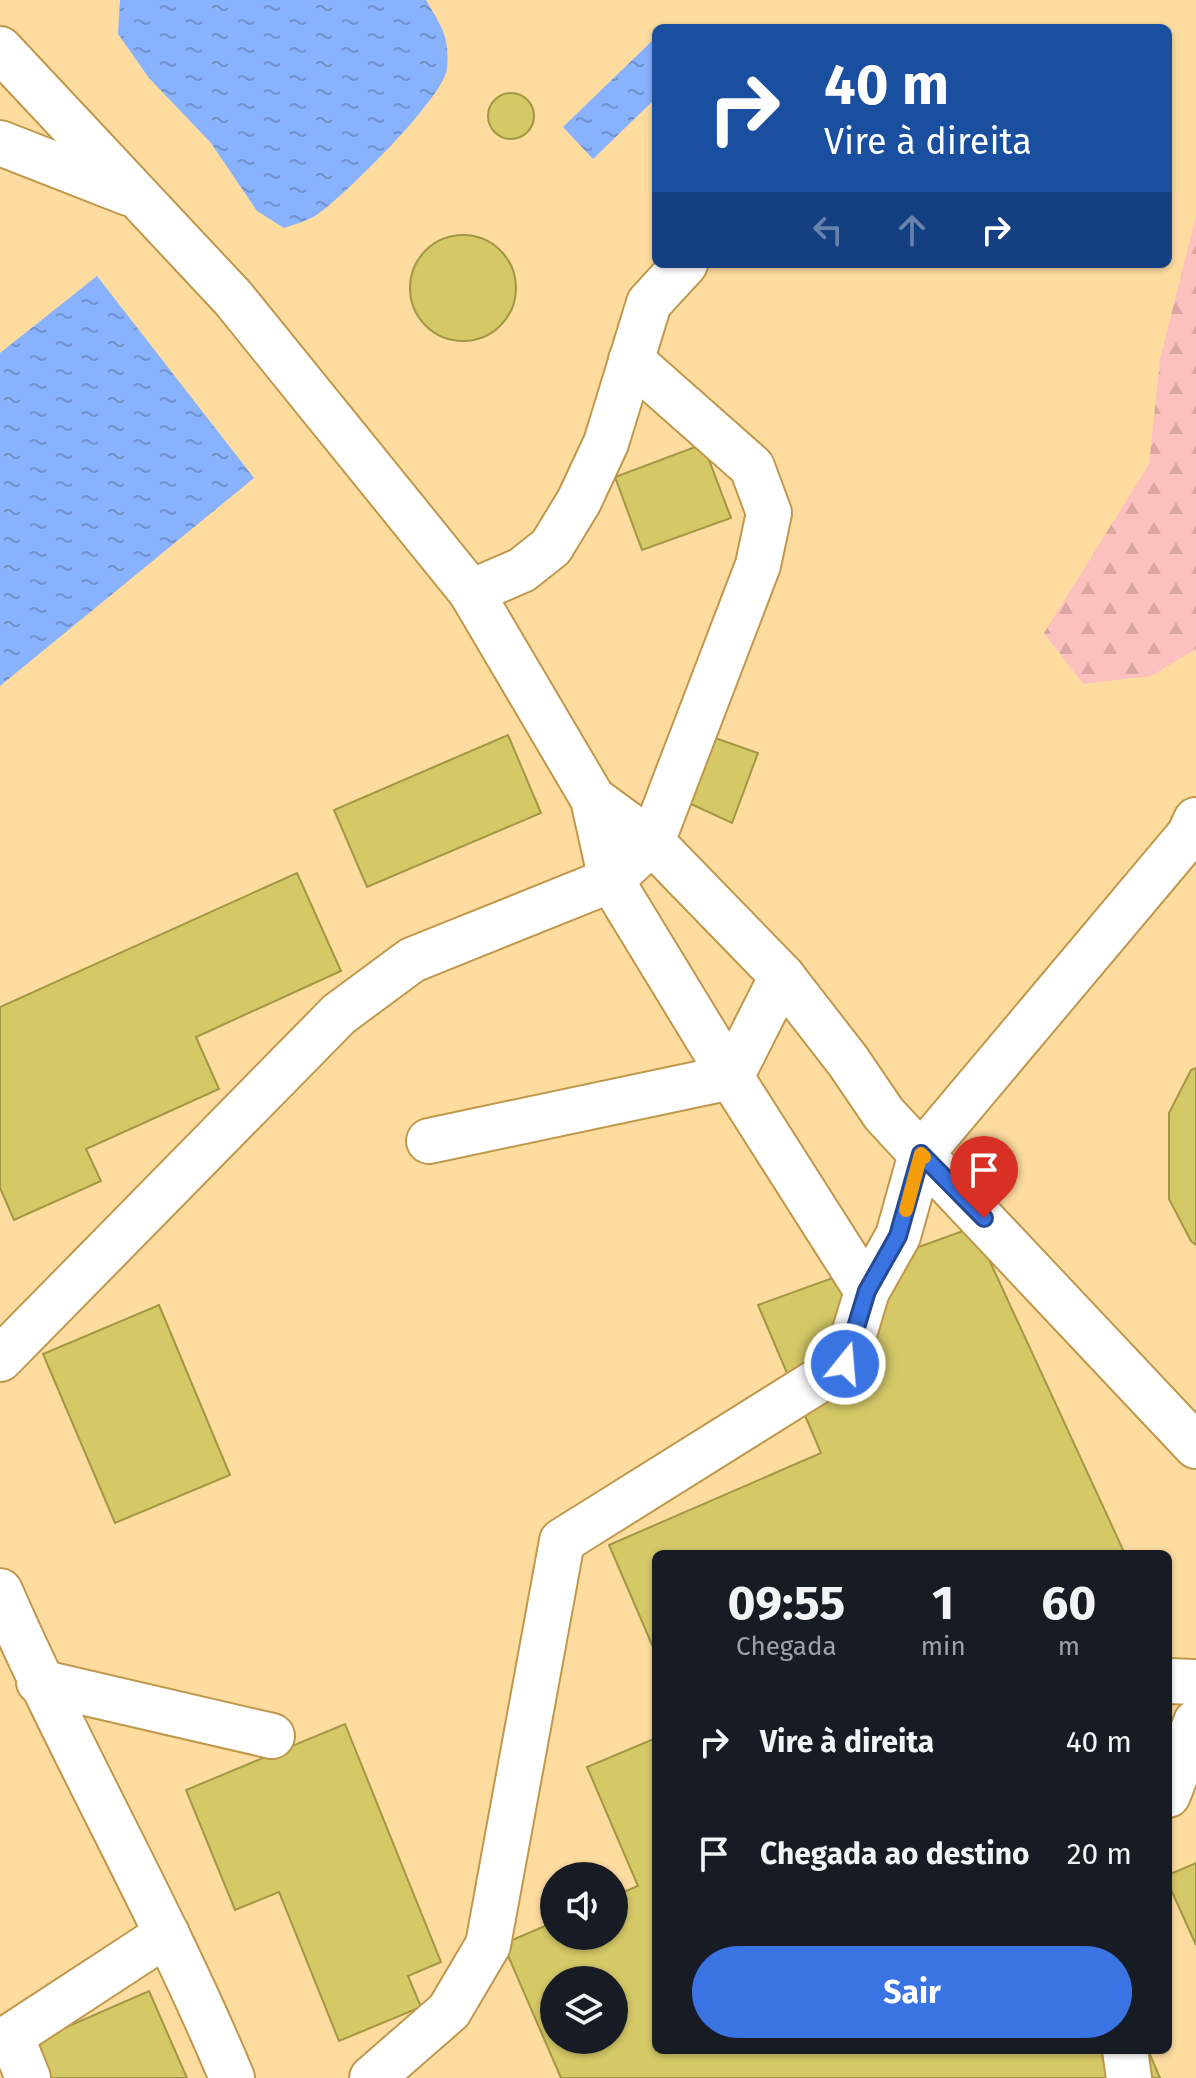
<!DOCTYPE html>
<html lang="pt">
<meta charset="utf-8">
<style>
:root{--surface:#171b24;--page:#20242c;--text:#f1f3f6;--muted:#9ea1a6;--accent:#3a74e3}
body{margin:0;font-family:"Fira Sans",sans-serif;background:var(--page);color:var(--text);height:100vh;display:flex;flex-direction:column;font-size:30px;white-space:nowrap}
*{box-sizing:border-box;margin:0}
p{font-size:26px;color:var(--muted)}
.icon{flex:none;width:44px;height:44px;fill:none;stroke:currentColor;stroke-width:2;stroke-linecap:round;stroke-linejoin:round}
.map{position:relative;flex:1;overflow:hidden}
.panel{position:absolute;left:652px;top:1550px;width:520px;height:504px;display:flex;flex-direction:column;background:var(--surface);border-radius:12px;box-shadow:0 2px 6px #0004}
.panel>*{flex:none}
.hud{position:absolute;left:652px;top:24px;width:520px;height:244px;border-radius:12px;box-shadow:0 2px 6px #0004;background:#1a4fa0;color:#fff;overflow:hidden}
.fabs{position:absolute;left:540px;top:1862px;display:grid;gap:16px}
.fabs a{display:grid;place-items:center;width:88px;height:88px;border-radius:50%;background:var(--surface);box-shadow:0 2px 6px #0004;font-size:40px}
.pin{position:absolute;display:grid;place-items:center;width:68px;height:68px;color:#fff;margin:-82px -34px;border-radius:50% 50% 50% 0;rotate:-45deg;box-shadow:0 0 8px #0007}
.pin .icon{rotate:45deg}
.me{position:absolute;width:88px;margin:-44px;rotate:17deg;stroke-linejoin:round;filter:drop-shadow(0 0 6px #0008)}
.turn{display:flex;align-items:center;gap:28px;height:168px;padding:0 40px;font-size:36px}
.turn .icon{width:104px;height:104px;stroke-width:2.5}
.turn b{display:block;font-size:56px;line-height:68px}
.lanes{display:flex;align-items:center;height:76px;padding:0 40px;background:#0003;justify-content:center;gap:40px;direction:ltr}
.lanes .off{opacity:.35}
.eta{display:flex;justify-content:space-evenly;align-items:center;height:136px;text-align:center}
.eta b{font-size:48px;font-weight:700;line-height:56px}
.primary-button{display:flex;gap:16px;margin-top:auto;padding:16px 40px}
.primary-button a{flex:1;height:92px;border-radius:48px;background:var(--accent);color:#fff;font-size:32px;font-weight:700;line-height:92px;text-align:center}
ul{padding:0;list-style:none}
li{display:flex;align-items:center;gap:24px;height:112px;padding:0 40px}
li div{flex:1}
li b{display:block;font-size:30px}
li em{font-style:normal}
.map>svg:first-child{display:block}
</style>
<div class="map">
<svg width="1196" height="2078" viewBox="0 0 1196 2078">
<defs>
<pattern id="forest-firs" width="22" height="20" patternUnits="userSpaceOnUse" patternTransform="scale(2)"><rect width="22" height="20" fill="#fcc1be"/><path d="M5 1l3.5 6h-7zM16 11l3.5 6h-7z" fill="#d9a6a2"/></pattern>
<pattern id="water-ripples" width="26" height="14" patternUnits="userSpaceOnUse" patternTransform="scale(2)"><rect width="26" height="14" fill="#88b2fe"/><path d="M2 4q2-2 4 0t4 0M15 11q2-2 4 0t4 0" fill="none" stroke="#7091cc"/></pattern>
</defs>
<rect width="100%" height="100%" fill="#fedca0"/>
<polygon fill="url(#forest-firs)" points="1196,216 1196,649 1151,676 1083,684 1044,633 1149,464 1160,359"/>
<g fill="url(#water-ripples)">
<path d="M 120,0 L 426,0 C 441,26 450,37 447,68 C 445,97 344,196 318,214 C 308,221 295,224 284,228 L 257,211 L 211,143 L 149,78 L 118,34 Z"/>
<polygon points="656,37 656,98 593,159 563,127"/>
<polygon points="97,276 254,478 0,686 0,353"/>
</g>
<g fill="#d4c867" stroke="#a29743" stroke-width="2" fill-rule="evenodd">
<circle cx="511" cy="116" r="23"/>
<circle cx="463" cy="288" r="53"/>
<polygon points="703,444 731,518 642,550 615,477"/>
<polygon points="701,733 758,753 732,823 682,800"/>
<polygon points="508,735 541,813 367,887 334,810"/>
<polygon points="297,873 341,971 196,1037 219,1089 86,1149 101,1181 14,1220 0,1188 0,1007"/>
<polygon points="1196,1068 1196,1245 1191,1241 1169,1199 1169,1113 1191,1070"/>
<polygon points="974,1227 1125,1554 656,1554 656,1654 609,1545 821,1453 758,1305"/>
<polygon points="159,1305 230,1475 115,1523 43,1354"/>
<polygon points="345,1724 441,1962 408,1976 421,2007 339,2041 279,1892 235,1910 186,1790"/>
<path d="M 656,1738 L 656,2050 L 1148,2050 L 1160,2078 L 561,2078 L 503,1944 L 554,1922 L 554,1936 L 614,1936 L 614,1896 L 638,1886 L 587,1767 ZM 554,1980 L 614,1980 L 614,2040 L 554,2040 Z"/>
<polygon points="1196,1863 1196,1945 1168,1883 1168,1875"/>
<polygon points="149,1991 187,2078 46,2078 30,2043"/>
</g>
<g fill="none" stroke-linecap="round" stroke-linejoin="round">
<g stroke="#c0984b" stroke-width="48">
<g id="minor">
<polyline points="0,49 233,298 471,592 522,570 551,547 579,501 606,443 649,303 685,264"/>
<polyline points="0,143 128,193"/>
<polyline points="631,360 752,467 769,513 758,565 652,842 782,976 848,1061 884,1114 921,1154 898,1236 867,1291"/>
<polyline points="471,592 593,799 611,880 652,842 593,799"/>
<polyline points="1196,820 1189,835 921,1154 1196,1446"/>
<polyline points="429,1141 731,1077 782,976"/>
<polyline points="0,1359 339,1014 412,960 611,880 731,1077 867,1291 845,1364 562,1541 488,1945 449,2011 372,2078"/>
<path d="M 0,1591 C 72,1756 163,1912 232,2078"/>
<polyline points="1168,1681 1196,1682"/>
<polyline points="39,1682 272,1736"/>
<polyline points="1168,1795 1196,1722"/>
<polyline points="1125,2050 1129,2078"/>
<polyline points="28,2078 11,2036 167,1934"/>
</g>
</g>
<use href="#minor" stroke="#fff" stroke-width="44"/>
</g>
<g fill="none" stroke-linecap="round" stroke-linejoin="round">
<g stroke="#264b94" stroke-width="20">
<polyline id="route" points="845,1364 867,1291 898,1236 921,1154 984,1218"/>
</g>
<use href="#route" stroke="#3a74e3" stroke-width="14"/>
<polyline stroke="#f59e0b" stroke-width="14" points="906,1210 921,1154 924,1157"/>
</g>
</svg>
<div class="fabs">
<a><svg class="icon" aria-label="sound" viewBox="0 0 24 24"><path d="M4 9h4l5-4v14l-5-4H4zM17 9q2 3 0 6"/></svg></a>
<a><svg class="icon" aria-label="layers" viewBox="0 0 24 24"><path d="M12 4l9 5-9 5-9-5zM3 14l9 5 9-5"/></svg></a>
</div>
<div class="pin" style="left:984px;top:1218px;background:#d93025"><svg class="icon" aria-label="arrive" viewBox="0 0 24 24"><path d="M6 21V4h12l-3 4 3 4H6"/></svg></div>
<svg class="me" style="left:845px;top:1364px" viewBox="-20 -20 40 40"><circle r="17" fill="#3a74e3" stroke="#fff" stroke-width="3"/><path d="M0-11L8 9 0 5-8 9z" fill="#fff"/></svg>
<div class="hud">
<div class="turn"><svg class="icon" aria-label="right" viewBox="0 0 24 24"><path d="M7 20v-9h11M14 6l5 5-5 5"/></svg><div><b>40 m</b>Vire à direita</div></div>
<div class="lanes"><svg class="icon off" aria-label="left" viewBox="0 0 24 24"><path d="M17 20v-9H6M10 6l-5 5 5 5"/></svg><svg class="icon off" aria-label="ahead" viewBox="0 0 24 24"><path d="M12 20V5M6 11l6-6 6 6"/></svg><svg class="icon" aria-label="right" viewBox="0 0 24 24"><path d="M7 20v-9h11M14 6l5 5-5 5"/></svg></div>
</div>
<section class="panel">
<div class="eta">
<div><b>09:55</b><p>Chegada</p></div>
<div><b>1</b><p>min</p></div>
<div><b>60</b><p>m</p></div>
</div>
<ul>
<li><svg class="icon" aria-label="right" viewBox="0 0 24 24"><path d="M7 20v-9h11M14 6l5 5-5 5"/></svg><div><b>Vire à direita</b></div><em>40 m</em></li>
<li><svg class="icon" aria-label="arrive" viewBox="0 0 24 24"><path d="M6 21V4h12l-3 4 3 4H6"/></svg><div><b>Chegada ao destino</b></div><em>20 m</em></li>
</ul>
<div class="primary-button"><a>Sair</a></div>
</section>
</div>
